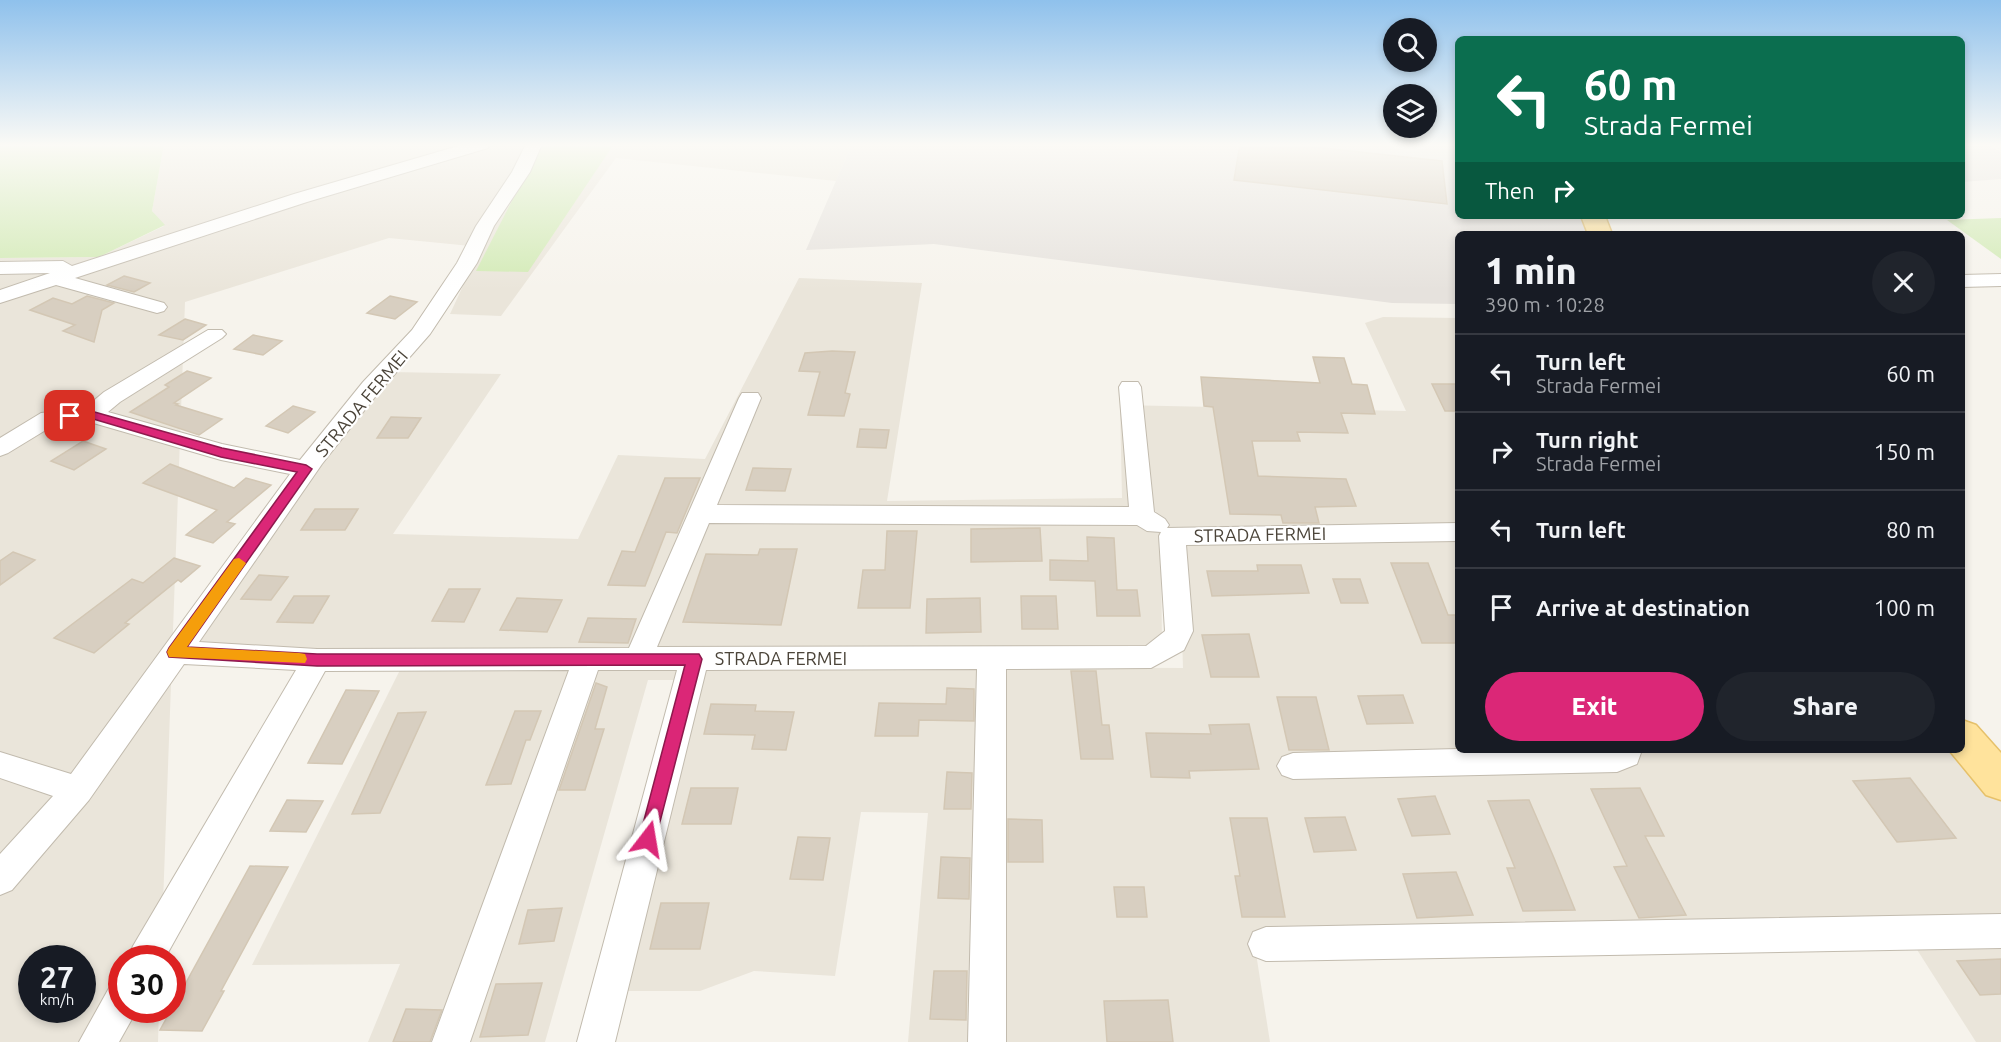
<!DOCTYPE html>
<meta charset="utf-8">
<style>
:root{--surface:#171b24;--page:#20242c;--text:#f1f3f6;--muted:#9ea1a6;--line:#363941;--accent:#db2777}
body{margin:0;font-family:Ubuntu,sans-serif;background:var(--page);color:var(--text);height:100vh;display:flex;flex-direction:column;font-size:22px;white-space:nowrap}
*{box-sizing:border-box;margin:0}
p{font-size:20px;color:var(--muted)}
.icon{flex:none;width:33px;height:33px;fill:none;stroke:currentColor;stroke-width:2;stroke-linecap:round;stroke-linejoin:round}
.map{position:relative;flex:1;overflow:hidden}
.details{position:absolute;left:1455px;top:231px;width:510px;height:522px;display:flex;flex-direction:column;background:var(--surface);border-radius:9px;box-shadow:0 3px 9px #0003}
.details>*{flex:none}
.guide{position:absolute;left:1455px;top:36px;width:510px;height:183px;border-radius:9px;box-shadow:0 3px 9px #0003;background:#0b6e4f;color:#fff;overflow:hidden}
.tools{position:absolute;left:1383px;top:18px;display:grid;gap:12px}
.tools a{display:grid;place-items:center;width:54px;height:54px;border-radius:50%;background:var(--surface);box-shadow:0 3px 9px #0003;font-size:30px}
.speed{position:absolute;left:18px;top:945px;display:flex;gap:12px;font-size:30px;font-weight:700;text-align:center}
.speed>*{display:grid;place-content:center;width:78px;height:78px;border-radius:50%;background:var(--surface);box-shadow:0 3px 9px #0003;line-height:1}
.speed small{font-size:15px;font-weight:400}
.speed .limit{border:9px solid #d22;background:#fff;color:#111}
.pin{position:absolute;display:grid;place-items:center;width:51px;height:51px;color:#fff;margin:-26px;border-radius:12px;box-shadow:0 3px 9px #0006}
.me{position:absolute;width:66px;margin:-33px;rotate:14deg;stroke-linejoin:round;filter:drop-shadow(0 0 4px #0008)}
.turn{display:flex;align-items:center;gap:21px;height:126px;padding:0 30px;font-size:27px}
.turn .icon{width:78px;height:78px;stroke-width:2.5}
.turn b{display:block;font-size:42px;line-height:51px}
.then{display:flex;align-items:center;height:57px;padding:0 30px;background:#0003;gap:12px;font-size:22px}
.round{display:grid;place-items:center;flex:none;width:63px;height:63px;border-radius:32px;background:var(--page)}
.summary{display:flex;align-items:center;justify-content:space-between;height:102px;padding:0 30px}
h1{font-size:36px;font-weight:800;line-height:45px}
.button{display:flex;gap:12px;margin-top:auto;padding:12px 30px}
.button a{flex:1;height:69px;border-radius:36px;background:var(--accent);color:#fff;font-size:24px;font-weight:800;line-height:69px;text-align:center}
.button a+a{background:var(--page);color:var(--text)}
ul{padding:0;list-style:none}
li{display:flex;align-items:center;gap:18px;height:78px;padding:0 30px;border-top:2px solid var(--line)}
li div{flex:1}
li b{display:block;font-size:22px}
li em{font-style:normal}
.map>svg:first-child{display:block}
</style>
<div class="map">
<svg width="2001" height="1042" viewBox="0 0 2001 1042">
<rect width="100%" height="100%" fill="#f6f3ec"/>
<g fill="#eae5da" fill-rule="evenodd">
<path d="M 164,144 L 852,144 L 836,181 L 616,158 L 501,316 L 450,314 L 481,247 L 389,238 L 185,302 L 161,958 L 122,958 L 122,1010 L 159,1010 L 158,1042 L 0,1042 L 0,258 L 99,257 L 164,226 L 152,211 ZM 32,958 L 82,958 L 82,1010 L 32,1010 Z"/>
<polygon points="799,278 922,283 887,501 1122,498 1120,405 1406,411 1365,323 1383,317 1458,318 1458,529 1161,531 1162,650 179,653 390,372 501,374 393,534 578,539 618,455 705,459"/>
<polygon points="1458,539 1458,750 1959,750 2001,801 2001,1042 1976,1042 1907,934 1255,947 1270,1042 908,1042 928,813 861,812 835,976 754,971 700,991 621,991 699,680 648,680 545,1042 368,1042 400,964 252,965 403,664 1183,668 1179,541"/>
</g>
<g fill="#e6e2dd">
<polygon points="852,144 1458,144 1458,216 1583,216 1589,234 1458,234 1458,304 1392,303 934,244 806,250"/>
<polygon points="1962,144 1988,144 2001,152 2001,179 1962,182"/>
</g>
<g fill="#d2eab5">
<polygon points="0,144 164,144 152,211 165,225 99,257 0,258"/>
<polygon points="541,144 614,144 528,272 476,271"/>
<polygon points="2001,218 2001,259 1947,220"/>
</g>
<g fill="#d8cfc1" stroke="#d3c7b4" stroke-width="1.5">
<polygon points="1240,144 1314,144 1314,147 1442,161 1447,204 1234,180"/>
<polygon points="124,276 150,283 134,292 107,285"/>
<polygon points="87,296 114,303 102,310 94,342 63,331 75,325 30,310 53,298 72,304"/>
<polygon points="390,296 417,302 395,319 367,313"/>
<polygon points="185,319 206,325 183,340 159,335"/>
<polygon points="253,335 282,341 263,355 234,349"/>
<polygon points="832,351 855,352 845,393 850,394 844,416 808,415 820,372 799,371 805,353"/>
<polygon points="1313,357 1344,358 1352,384 1367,385 1375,414 1341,413 1348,433 1297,432 1300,441 1252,441 1258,476 1346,479 1356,506 1315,507 1319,523 1283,523 1281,515 1230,514 1213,407 1204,406 1201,377 1320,383"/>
<polygon points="187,371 211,378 174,403 178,404 176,405 222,419 199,435 130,412 169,387 165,385"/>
<polygon points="1432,384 1458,384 1458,411 1445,411"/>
<polygon points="293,406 315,412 288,433 266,426"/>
<polygon points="391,417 421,418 408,438 377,438"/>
<polygon points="860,429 889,430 886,448 857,447"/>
<polygon points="83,441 106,449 74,470 51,461"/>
<polygon points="170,464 234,488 246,478 271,485 227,522 235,524 213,543 186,535 217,510 143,483"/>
<polygon points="753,468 791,469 785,491 746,490"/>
<polygon points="665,478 700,478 677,533 666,532 645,586 608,585 622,551 635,552"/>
<polygon points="315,509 358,509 345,530 301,530"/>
<polygon points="1040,528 1042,561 971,562 971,529"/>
<polygon points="887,531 917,531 910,608 858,608 863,570 885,570"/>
<polygon points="1087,537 1114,538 1117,590 1137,590 1140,616 1097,616 1095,581 1050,580 1050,560 1088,561"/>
<polygon points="760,549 797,549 781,625 683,622 706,554 758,555"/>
<polygon points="13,552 35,560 0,585 0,561"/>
<polygon points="174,558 200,566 181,582 178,580 125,623 129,624 94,653 54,638 132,579 143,583"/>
<polygon points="1391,563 1428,563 1448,615 1458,615 1458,643 1422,643"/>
<polygon points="1257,565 1301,565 1309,593 1212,596 1207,571 1258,571"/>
<polygon points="259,575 288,577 271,600 241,599"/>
<polygon points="1333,579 1360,579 1368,603 1341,603"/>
<polygon points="449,589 480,589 464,622 432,621"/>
<polygon points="294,596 329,596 313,623 277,622"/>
<polygon points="1021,596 1056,596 1058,629 1022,629"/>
<polygon points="517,598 562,600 547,632 500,630"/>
<polygon points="980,598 981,632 926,633 927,599"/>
<polygon points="588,618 636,619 628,643 579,642"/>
<polygon points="1249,634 1259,677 1211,677 1202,635"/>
<polygon points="1071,671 1096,671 1102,725 1109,725 1113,759 1081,759"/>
<polygon points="596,683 607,687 595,729 604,729 585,790 559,790"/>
<polygon points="947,688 974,689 974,721 919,720 918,736 875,736 879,703 946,704"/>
<polygon points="346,690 379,691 342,764 308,763"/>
<polygon points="1403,695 1413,723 1367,724 1358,696"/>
<polygon points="1277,697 1316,697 1329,750 1289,750"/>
<polygon points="711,704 756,705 755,711 794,712 786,750 752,749 755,735 704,734"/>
<polygon points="515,711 541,711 530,740 526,740 511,784 486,785"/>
<polygon points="426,712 380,813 352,814 398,713"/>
<polygon points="1249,724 1259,769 1189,771 1190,778 1151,777 1146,733 1211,734 1209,725"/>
<polygon points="947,772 972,773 971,809 944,809"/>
<polygon points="1910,778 1956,838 1897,842 1853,781"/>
<polygon points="691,788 738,788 731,824 682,824"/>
<polygon points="1640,788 1664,836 1645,836 1686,915 1639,918 1614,867 1627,866 1591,789"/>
<polygon points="1435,796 1450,834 1412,836 1398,799"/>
<polygon points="287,800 323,801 306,832 270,831"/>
<polygon points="1529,800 1554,858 1575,910 1523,911 1507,868 1515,868 1488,801"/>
<polygon points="1345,817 1356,850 1314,852 1305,818"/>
<polygon points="1230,818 1267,818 1285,917 1242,917 1235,876 1240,876"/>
<polygon points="1008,819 1042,820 1043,862 1008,862"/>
<polygon points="798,837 830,838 823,880 790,879"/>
<polygon points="941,857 970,858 969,899 938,898"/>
<polygon points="250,866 288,867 221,991 224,991 202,1031 160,1030"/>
<polygon points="1456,872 1473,915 1417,918 1403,874"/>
<polygon points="1114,887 1144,887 1147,917 1117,917"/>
<polygon points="661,903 709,903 700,949 650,949"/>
<polygon points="562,908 554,941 519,944 528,910"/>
<polygon points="2001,959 2001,994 1980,995 1957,961"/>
<polygon points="934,971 967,971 966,1020 930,1019"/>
<polygon points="542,983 528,1035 480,1037 496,984"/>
<polygon points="1168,1000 1173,1042 1107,1042 1104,1001"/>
<polygon points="406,1009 442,1010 430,1042 393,1042"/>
</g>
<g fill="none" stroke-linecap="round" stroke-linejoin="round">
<g stroke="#c2bbae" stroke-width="2">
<g id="minor">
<polygon points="465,144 490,144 488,148 307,202 75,278 164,303 167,307 164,311 157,313 56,285 0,303 0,290 50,273 0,274 0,262 63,261 72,266 294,194"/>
<path d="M 526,144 L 542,144 L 530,172 L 494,226 L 477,263 L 430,334 L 379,392 L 322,464 L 199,642 L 317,649 L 629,648 L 739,398 L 742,393 L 758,393 L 761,398 L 717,505 L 1129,507 L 1119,387 L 1122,382 L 1138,382 L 1141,387 L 1154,512 L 1165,519 L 1169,525 L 1167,528 L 1458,523 L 1458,541 L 1186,545 L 1193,631 L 1184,650 L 1151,668 L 1006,669 L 1006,1042 L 968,1042 L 977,669 L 706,670 L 615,1042 L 577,1042 L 677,670 L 598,670 L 470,1042 L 432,1042 L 569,670 L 325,671 L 165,958 L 128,958 L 133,946 L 296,670 L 184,664 L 89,800 L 12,890 L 0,895 L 0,854 L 53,796 L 0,778 L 0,752 L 71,774 L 290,474 L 221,460 L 90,422 L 54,425 L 8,453 L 0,456 L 0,438 L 41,413 L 85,408 L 104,392 L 208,330 L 222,330 L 226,334 L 222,338 L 120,402 L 108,412 L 222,444 L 300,460 L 363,382 L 412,330 L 457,263 L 476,226 L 512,172 ZM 709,523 L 1137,525 L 1147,531 L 1161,532 L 1159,536 L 1165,631 L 1146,646 L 657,647 Z"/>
<polygon points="2001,274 2001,286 1962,287 1962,275"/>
<polygon points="1458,749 1458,750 1642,750 1637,764 1617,772 1293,779 1282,775 1277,766 1282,757 1293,753"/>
<polygon points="2001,914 2001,948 1266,961 1253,956 1248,944 1253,932 1266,927"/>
<polygon points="122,983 122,1010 137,1010 119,1042 79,1042 109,988"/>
</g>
</g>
<g stroke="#e6c16a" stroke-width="3">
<g id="major">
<polygon points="1581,216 1605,216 1612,234 1588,234"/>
<polygon points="1962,720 1976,725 2001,753 2001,800 1986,795 1949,750 1962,750"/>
</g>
</g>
<use href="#minor" fill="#fff" fill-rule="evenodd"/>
<use href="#major" fill="#ffe39c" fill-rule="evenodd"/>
</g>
<linearGradient id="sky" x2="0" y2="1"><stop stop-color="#8fc1ec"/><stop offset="0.5" stop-color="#fbfaf6"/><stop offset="1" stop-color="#fbfaf6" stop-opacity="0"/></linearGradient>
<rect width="2001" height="290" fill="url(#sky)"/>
<polygon fill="#db2777" stroke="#8e194d" stroke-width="1.5" points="91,411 222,448 306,465 312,469 187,647 317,654 699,654 702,659 654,845 648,847 642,845 639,839 685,665 317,666 169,657 167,652 169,648 297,472 221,457 90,418 70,420 64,416 70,413"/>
<polygon fill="#f59e0b" points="239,558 246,563 244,566 187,647 299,653 305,654 307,659 305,663 169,657 167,652 169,648 234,559"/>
<g text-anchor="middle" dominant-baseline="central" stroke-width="4.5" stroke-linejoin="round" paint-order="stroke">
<g font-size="18" fill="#4b4439" stroke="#fff">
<text transform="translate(361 403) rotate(-50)">STRADA FERMEI</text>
<text transform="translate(1260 534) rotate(-1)">STRADA FERMEI</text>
<text x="781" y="658">STRADA FERMEI</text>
</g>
</g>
</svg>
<div class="tools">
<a><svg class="icon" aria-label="search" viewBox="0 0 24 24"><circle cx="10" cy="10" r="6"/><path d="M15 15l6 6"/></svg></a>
<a><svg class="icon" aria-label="layers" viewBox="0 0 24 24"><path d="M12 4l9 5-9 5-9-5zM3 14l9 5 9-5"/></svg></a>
</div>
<div class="speed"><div>27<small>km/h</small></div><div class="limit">30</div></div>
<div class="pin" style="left:70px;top:416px;background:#d93025"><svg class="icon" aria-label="arrive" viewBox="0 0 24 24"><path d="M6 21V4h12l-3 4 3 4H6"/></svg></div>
<svg class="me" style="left:648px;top:839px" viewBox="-20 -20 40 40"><path d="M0-17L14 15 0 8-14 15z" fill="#db2777" stroke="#fff" stroke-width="4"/></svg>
<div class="guide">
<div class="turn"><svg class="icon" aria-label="left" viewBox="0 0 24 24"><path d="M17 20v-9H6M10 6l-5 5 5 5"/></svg><div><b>60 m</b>Strada Fermei</div></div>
<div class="then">Then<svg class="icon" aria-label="right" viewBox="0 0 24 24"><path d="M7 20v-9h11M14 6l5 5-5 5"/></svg></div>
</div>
<section class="details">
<div class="summary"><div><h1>1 min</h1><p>390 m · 10:28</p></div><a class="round"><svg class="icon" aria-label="close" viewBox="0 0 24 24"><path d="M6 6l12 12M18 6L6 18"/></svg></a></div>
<ul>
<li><svg class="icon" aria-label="left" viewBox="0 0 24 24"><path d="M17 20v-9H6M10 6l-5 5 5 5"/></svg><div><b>Turn left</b><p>Strada Fermei</p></div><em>60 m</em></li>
<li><svg class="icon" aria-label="right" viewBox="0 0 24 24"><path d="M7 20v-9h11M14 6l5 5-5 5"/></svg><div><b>Turn right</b><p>Strada Fermei</p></div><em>150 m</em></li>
<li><svg class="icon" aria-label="left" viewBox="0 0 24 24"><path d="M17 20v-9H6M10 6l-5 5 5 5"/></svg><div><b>Turn left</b></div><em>80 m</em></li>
<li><svg class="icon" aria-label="arrive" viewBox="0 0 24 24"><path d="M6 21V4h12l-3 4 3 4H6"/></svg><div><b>Arrive at destination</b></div><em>100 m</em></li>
</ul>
<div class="button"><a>Exit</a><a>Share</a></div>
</section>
</div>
